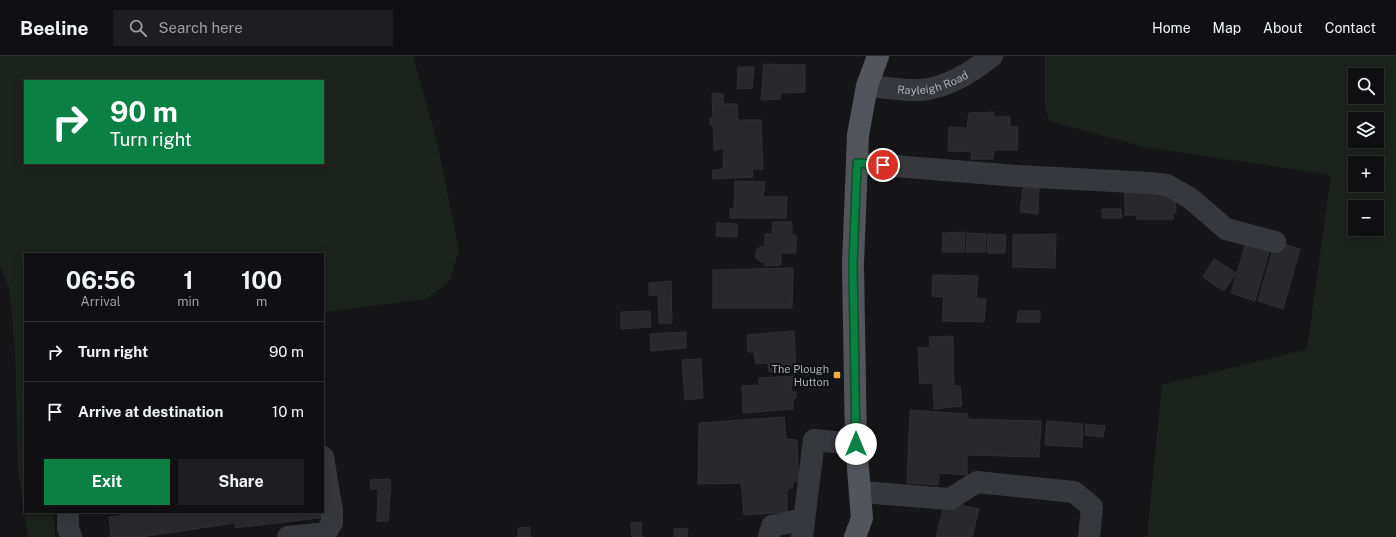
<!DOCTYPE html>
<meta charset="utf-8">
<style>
:root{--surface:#101012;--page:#1e1e20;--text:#f1f3f6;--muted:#9c9d9f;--line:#303032;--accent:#0b8043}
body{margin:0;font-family:"Public Sans",sans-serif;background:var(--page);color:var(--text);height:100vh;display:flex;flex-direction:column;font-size:15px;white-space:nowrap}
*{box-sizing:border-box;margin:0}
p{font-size:13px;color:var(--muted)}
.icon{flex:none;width:22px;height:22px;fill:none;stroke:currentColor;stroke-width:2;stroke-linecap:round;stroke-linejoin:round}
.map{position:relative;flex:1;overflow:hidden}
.drawer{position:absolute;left:24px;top:197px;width:300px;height:260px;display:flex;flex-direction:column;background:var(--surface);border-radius:0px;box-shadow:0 2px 10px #0003,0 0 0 1px var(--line)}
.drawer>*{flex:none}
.guide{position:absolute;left:24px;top:24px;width:300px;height:84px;border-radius:0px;box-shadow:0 2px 10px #0003,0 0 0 1px var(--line);background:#0b8043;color:#fff;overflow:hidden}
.tools{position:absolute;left:1348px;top:12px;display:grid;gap:8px}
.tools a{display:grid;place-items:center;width:36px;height:36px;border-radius:0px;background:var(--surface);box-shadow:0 2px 10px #0003,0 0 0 1px var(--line);font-size:20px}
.pin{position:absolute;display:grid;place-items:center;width:34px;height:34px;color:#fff;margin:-17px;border:2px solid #fff;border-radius:50%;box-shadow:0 1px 4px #0007}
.me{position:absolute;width:44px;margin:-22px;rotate:0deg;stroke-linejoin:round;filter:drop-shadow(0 0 3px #0008)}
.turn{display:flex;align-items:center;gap:14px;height:84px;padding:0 20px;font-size:18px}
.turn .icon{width:52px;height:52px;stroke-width:2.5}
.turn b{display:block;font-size:28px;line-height:34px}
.eta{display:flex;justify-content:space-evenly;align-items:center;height:68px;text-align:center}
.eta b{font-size:24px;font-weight:700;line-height:28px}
.action{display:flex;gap:8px;margin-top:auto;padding:8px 20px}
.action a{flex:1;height:46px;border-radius:0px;background:var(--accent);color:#fff;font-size:16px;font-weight:700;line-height:46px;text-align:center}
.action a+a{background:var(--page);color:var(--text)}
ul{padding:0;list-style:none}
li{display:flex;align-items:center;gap:12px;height:60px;padding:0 20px;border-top:1px solid var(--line)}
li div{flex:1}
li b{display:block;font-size:15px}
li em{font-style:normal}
header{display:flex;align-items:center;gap:24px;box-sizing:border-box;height:56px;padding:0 20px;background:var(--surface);border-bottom:1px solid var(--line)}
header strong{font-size:19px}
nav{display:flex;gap:22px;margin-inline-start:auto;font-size:14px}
.search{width:280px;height:36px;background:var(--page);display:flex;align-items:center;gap:10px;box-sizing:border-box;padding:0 14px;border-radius:0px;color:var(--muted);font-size:15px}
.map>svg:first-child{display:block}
</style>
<header>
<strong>Beeline</strong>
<div class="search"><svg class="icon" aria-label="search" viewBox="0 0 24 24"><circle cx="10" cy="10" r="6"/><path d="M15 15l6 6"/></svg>Search here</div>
<nav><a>Home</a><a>Map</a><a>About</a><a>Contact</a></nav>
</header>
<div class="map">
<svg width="1396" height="481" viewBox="0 0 1396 481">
<rect width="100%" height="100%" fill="#161618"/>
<g fill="#1c231d" fill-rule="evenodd">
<path d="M 0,0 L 413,0 L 437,86 L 459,194 L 450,225 L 426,243 L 323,256 L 323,198 L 25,198 L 25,456 L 54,456 L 55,481 L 28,481 L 18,416 L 15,292 L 9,231 L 0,210 ZM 25,25 L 323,25 L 323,107 L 25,107 Z"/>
<path d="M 1045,0 L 1396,0 L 1396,481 L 1147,481 L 1162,329 L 1307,293 L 1331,119 L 1145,91 L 1049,65 L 1045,49 ZM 1355,19 L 1377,19 L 1377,41 L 1355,41 ZM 1355,63 L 1377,63 L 1377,85 L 1355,85 ZM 1355,107 L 1377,107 L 1377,129 L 1355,129 ZM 1355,151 L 1377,151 L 1377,173 L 1355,173 Z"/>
</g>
<g fill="#29292c" stroke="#303034">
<polygon points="764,8 805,9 805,36 781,37 780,43 761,44"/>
<polygon points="738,11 754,11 752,32 737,33"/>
<polygon points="712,37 723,38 723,48 737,48 738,64 761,64 763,113 752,113 753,121 712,123 713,114 723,113 724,93 714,94 713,69 710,69 710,62 713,61"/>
<polygon points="994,56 993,61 1010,61 1010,71 1018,71 1017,94 994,94 993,103 971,103 972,96 948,95 949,71 967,72 969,57"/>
<polygon points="735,125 765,126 763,141 787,141 786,162 730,162 730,153 734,153"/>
<polygon points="1023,132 1039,132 1038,158 1020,156"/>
<polygon points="1125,133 1175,138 1176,157 1173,157 1173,163 1137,163 1137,159 1125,159"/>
<polygon points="1102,153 1121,153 1122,162 1102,162"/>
<polygon points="773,166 792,166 792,179 796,179 796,197 781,197 781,209 765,210 764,206 761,206 756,202 756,194 760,191 765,191 765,178 772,178"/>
<polygon points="717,167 738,168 737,181 716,180"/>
<polygon points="965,176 964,196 942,196 943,177"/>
<polygon points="967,177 986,178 985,196 966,196"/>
<polygon points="988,178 1006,179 1005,197 987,197"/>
<polygon points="1056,178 1055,212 1013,211 1013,179"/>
<polygon points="1247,183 1271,189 1255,245 1231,237"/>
<polygon points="1275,186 1300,193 1283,253 1258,245"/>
<polygon points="1214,203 1236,217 1224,235 1203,221"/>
<polygon points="793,212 792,252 713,252 713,214"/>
<polygon points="933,219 978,220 976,243 986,243 984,266 942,265 944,241 932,240"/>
<polygon points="671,225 672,267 659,267 658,239 649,240 649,227"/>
<polygon points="650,255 651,271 621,273 621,256"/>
<polygon points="1018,255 1040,255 1040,266 1017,266"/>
<polygon points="794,275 796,313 769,316 768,307 756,308 754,296 748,296 747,279"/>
<polygon points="686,276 686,292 651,295 650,278"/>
<polygon points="953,280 954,330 960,330 962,350 934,353 933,327 920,328 918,292 930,291 929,281"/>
<polygon points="701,303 703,342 685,344 682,304"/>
<polygon points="795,320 795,329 791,329 792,336 796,336 796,342 793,343 793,353 743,357 742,330 759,329 759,322"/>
<polygon points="910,354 968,358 968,363 1041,365 1039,401 967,399 967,419 939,417 938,429 907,427"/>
<polygon points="784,361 786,383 797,384 799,425 793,426 793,431 787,433 787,456 744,459 741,427 698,428 699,367"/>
<polygon points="1047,365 1083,368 1082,391 1045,389"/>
<polygon points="1086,368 1105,370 1103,381 1085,379"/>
<polygon points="390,423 391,431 388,465 377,465 378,433 371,433 370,424"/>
<polygon points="945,446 979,453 972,481 936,481"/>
<polygon points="145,456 323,456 327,461 235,472 235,467 141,481 111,481 109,461"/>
<polygon points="641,466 642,481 632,481 631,467"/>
<polygon points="530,471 530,481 518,481 518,472"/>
<polygon points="688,472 687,481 674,481 674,473"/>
</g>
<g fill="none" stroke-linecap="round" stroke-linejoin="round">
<g stroke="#37383d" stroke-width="22">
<path id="s1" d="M 867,30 C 882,31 905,35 920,34 C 947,32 971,17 992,0"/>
<polyline points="857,107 1018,120 1151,127 1167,129 1190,142 1226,173 1275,186"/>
<polyline points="323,401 332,455 332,466 324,481"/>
<polyline points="861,436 950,443 977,426 1074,436 1092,451 1089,481"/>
<polyline points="68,456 68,471 71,481"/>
<polyline points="288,481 317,478 319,481"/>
<polyline points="769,481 772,470 804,463"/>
<polyline points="802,481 814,384 856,388"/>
</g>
<polyline stroke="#53555c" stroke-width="22" points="855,481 862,462 856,388 853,208 858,79 867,30 878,0"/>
</g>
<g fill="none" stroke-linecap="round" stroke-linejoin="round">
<g stroke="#07532c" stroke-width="10">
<polyline id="route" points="856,388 853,208 857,107 883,109"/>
</g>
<use href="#route" stroke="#0b8043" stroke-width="7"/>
</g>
<rect fill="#f2b134" stroke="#111113" stroke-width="1.5" x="833" y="315" width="8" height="8" rx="2"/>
<g text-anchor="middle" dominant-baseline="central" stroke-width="4" stroke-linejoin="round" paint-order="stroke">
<g font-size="11" fill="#a8adb8" stroke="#111113">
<text stroke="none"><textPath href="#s1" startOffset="67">Rayleigh Road</textPath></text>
</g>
<g font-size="11" fill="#a8adb8" stroke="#111113" text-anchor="end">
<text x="829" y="313">The Plough<tspan x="829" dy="13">Hutton</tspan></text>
</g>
</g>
</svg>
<div class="tools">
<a><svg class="icon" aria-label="search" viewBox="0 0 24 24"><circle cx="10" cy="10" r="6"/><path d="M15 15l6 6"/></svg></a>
<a><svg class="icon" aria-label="layers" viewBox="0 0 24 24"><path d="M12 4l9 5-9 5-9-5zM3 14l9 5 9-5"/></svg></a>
<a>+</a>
<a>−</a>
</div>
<div class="pin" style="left:883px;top:109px;background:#d93025"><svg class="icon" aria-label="arrive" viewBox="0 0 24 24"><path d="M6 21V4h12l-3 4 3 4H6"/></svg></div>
<svg class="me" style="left:856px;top:388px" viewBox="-20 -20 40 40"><circle r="19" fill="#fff"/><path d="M0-13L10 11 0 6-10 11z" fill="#0b8043"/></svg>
<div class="guide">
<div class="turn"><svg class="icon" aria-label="right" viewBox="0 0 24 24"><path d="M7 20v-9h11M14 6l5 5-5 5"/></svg><div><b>90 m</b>Turn right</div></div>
</div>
<section class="drawer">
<div class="eta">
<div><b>06:56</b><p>Arrival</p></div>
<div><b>1</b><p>min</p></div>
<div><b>100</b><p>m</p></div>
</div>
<ul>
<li><svg class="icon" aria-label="right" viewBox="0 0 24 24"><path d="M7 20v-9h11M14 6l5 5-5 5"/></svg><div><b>Turn right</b></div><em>90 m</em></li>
<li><svg class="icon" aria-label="arrive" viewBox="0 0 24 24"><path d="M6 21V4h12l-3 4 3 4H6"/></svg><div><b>Arrive at destination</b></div><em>10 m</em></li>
</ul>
<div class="action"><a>Exit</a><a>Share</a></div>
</section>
</div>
